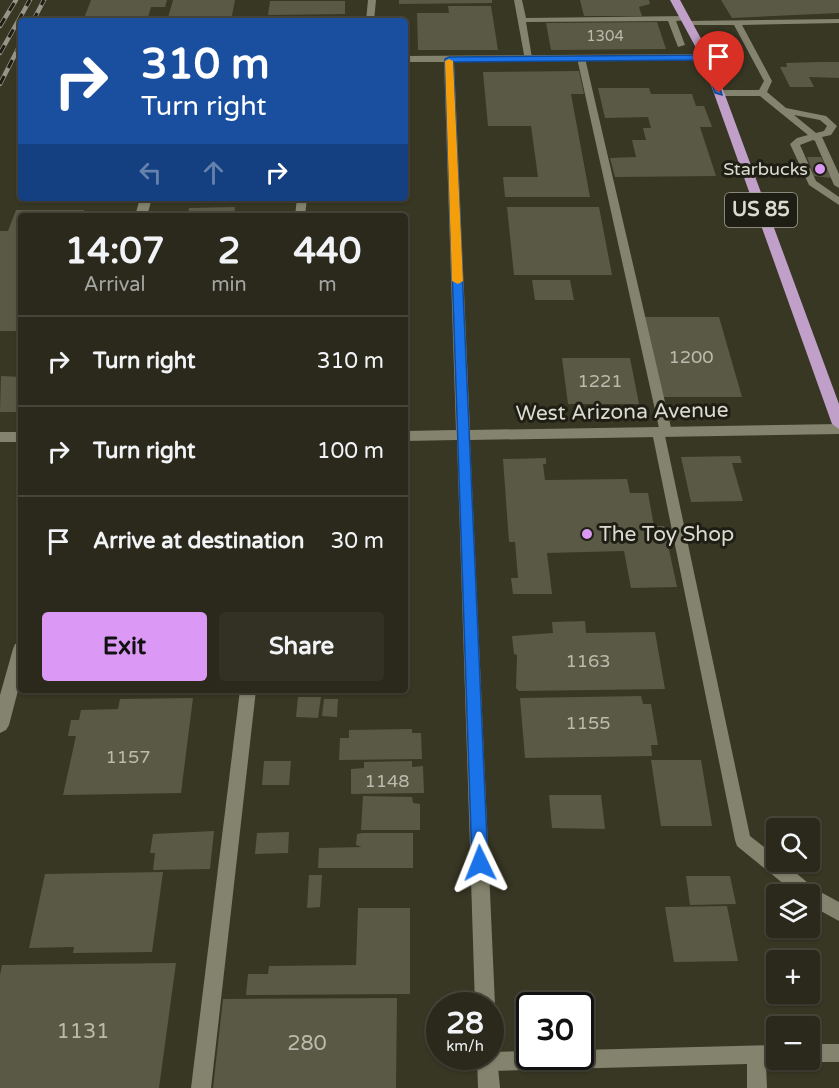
<!DOCTYPE html>
<meta charset="utf-8">
<style>
:root{--surface:#2a291b;--page:#323124;--text:#f1f3f6;--muted:#a5a6a3;--line:#46453a;--accent:#db99f5}
body{margin:0;font-family:"Varela Round",sans-serif;background:var(--page);color:var(--text);height:100vh;display:flex;flex-direction:column;font-size:22px;white-space:nowrap}
*{box-sizing:border-box;margin:0}
p{font-size:20px;color:var(--muted)}
.icon{flex:none;width:33px;height:33px;fill:none;stroke:currentColor;stroke-width:2;stroke-linecap:round;stroke-linejoin:round}
.map{position:relative;flex:1;overflow:hidden}
.panel{position:absolute;left:18px;top:213px;width:390px;height:480px;display:flex;flex-direction:column;background:var(--surface);border-radius:6px;box-shadow:0 2px 4px #0004,0 0 0 2px var(--line)}
.panel>*{flex:none}
.banner{position:absolute;left:18px;top:18px;width:390px;height:183px;border-radius:6px;box-shadow:0 2px 4px #0004,0 0 0 2px var(--line);background:#1a4fa0;color:#fff;overflow:hidden}
.controls{position:absolute;left:766px;top:818px;display:grid;gap:12px}
.controls a{display:grid;place-items:center;width:54px;height:54px;border-radius:6px;background:var(--surface);box-shadow:0 2px 4px #0004,0 0 0 2px var(--line);font-size:30px}
.speed{position:absolute;left:426px;top:992px;display:flex;gap:12px;font-size:30px;font-weight:700;text-align:center}
.speed>*{display:grid;place-content:center;width:78px;height:78px;border-radius:50%;background:var(--surface);box-shadow:0 2px 4px #0004,0 0 0 2px var(--line);line-height:1}
.speed small{font-size:15px;font-weight:400}
.speed .limit{border:3px solid #111;border-radius:9px;background:#fff;color:#111}
.pin{position:absolute;display:grid;place-items:center;width:51px;height:51px;color:#fff;margin:-62px -26px;border-radius:50% 50% 50% 0;rotate:-45deg;box-shadow:0 0 6px #0007}
.pin .icon{rotate:45deg}
.me{position:absolute;width:66px;margin:-33px;rotate:358deg;stroke-linejoin:round;filter:drop-shadow(0 0 4px #0008)}
.turn{display:flex;align-items:center;gap:21px;height:126px;padding:0 24px;font-size:27px}
.turn .icon{width:78px;height:78px;stroke-width:2.5}
.turn b{display:block;font-size:42px;line-height:51px}
.lanes{display:flex;align-items:center;height:57px;padding:0 24px;background:#0003;justify-content:center;gap:30px;direction:ltr}
.lanes .off{opacity:.35}
.eta{display:flex;justify-content:space-evenly;align-items:center;height:102px;text-align:center}
.eta b{font-size:36px;font-weight:800;line-height:42px}
.primary-button{display:flex;gap:12px;margin-top:auto;padding:12px 24px}
.primary-button a{flex:1;height:69px;border-radius:6px;background:var(--accent);color:#111;font-size:24px;font-weight:800;line-height:69px;text-align:center}
.primary-button a+a{background:var(--page);color:var(--text)}
ul{padding:0;list-style:none}
li{display:flex;align-items:center;gap:18px;height:90px;padding:0 24px;border-top:2px solid var(--line)}
li div{flex:1}
li b{display:block;font-size:22px}
li em{font-style:normal}
.map>svg:first-child{display:block}
</style>
<div class="map">
<svg width="839" height="1088" viewBox="0 0 839 1088">
<rect width="100%" height="100%" fill="#383724"/>
<g fill="#5a5945">
<polygon points="91,0 167,0 165,7 151,7 147,21 83,21"/>
<polygon points="173,0 235,0 231,21 167,21"/>
<polygon points="399,0 492,0 492,3 399,4"/>
<polygon points="580,0 649,0 650,4 639,7 642,16 584,16"/>
<polygon points="721,0 839,0 839,13 732,18"/>
<polygon points="270,1 345,1 345,14 268,15"/>
<polygon points="448,6 491,6 498,50 418,50 417,13 449,13"/>
<polygon points="278,16 328,16 327,21 277,21"/>
<polygon points="657,22 666,49 551,50 546,23"/>
<polygon points="821,62 839,62 839,78 809,77 814,87 790,87 780,67 787,67 786,63"/>
<polygon points="579,71 584,94 571,94 590,197 505,197 503,177 538,177 531,126 488,126 483,72"/>
<polygon points="598,88 649,88 651,94 692,94 696,106 704,106 712,127 700,127 716,176 615,177 610,158 636,157 632,140 646,140 643,128 651,128 648,117 605,118"/>
<polygon points="807,157 821,157 831,178 814,176"/>
<polygon points="235,207 234,216 188,216 189,208"/>
<polygon points="507,207 599,207 612,275 514,275"/>
<polygon points="16,210 84,210 82,216 21,216 21,331 0,331 0,231 8,231"/>
<polygon points="532,280 570,280 574,300 535,300"/>
<polygon points="643,317 719,317 742,397 660,397"/>
<polygon points="562,358 630,358 639,404 568,404"/>
<polygon points="1,376 21,377 21,412 0,412"/>
<polygon points="740,456 742,463 732,463 743,501 691,502 681,457"/>
<polygon points="546,458 546,464 543,464 545,480 627,479 630,493 648,493 654,526 664,526 677,587 631,588 624,551 547,553 552,594 513,594 511,578 518,578 515,542 509,542 503,459"/>
<polygon points="405,555 410,555 409,605 405,605"/>
<polygon points="585,621 586,633 655,632 665,689 519,691 516,688 517,655 514,654 512,636 553,633 552,622"/>
<polygon points="641,696 643,704 651,704 658,745 651,745 652,756 525,758 520,698"/>
<polygon points="298,697 321,697 318,718 296,717"/>
<polygon points="193,698 181,793 63,795 76,736 68,736 71,720 79,720 81,710 118,709 120,699"/>
<polygon points="324,699 338,699 337,717 322,716"/>
<polygon points="412,729 412,733 421,733 422,759 339,760 340,738 349,738 349,730"/>
<polygon points="651,760 701,760 712,826 661,826"/>
<polygon points="264,761 291,761 289,785 262,785"/>
<polygon points="412,761 412,767 423,766 424,793 351,794 351,769 364,768 364,762"/>
<polygon points="549,795 601,795 605,829 552,828"/>
<polygon points="363,796 412,797 413,803 420,804 420,830 361,830"/>
<polygon points="214,831 210,869 153,870 155,853 150,853 153,834"/>
<polygon points="289,832 288,853 255,854 257,833"/>
<polygon points="362,833 413,833 413,868 318,868 319,848 362,847 356,845 357,834"/>
<polygon points="163,872 152,952 73,953 74,947 29,948 45,874"/>
<polygon points="309,875 322,875 320,907 307,908"/>
<polygon points="686,876 730,876 736,904 690,905"/>
<polygon points="727,906 738,961 674,962 665,907"/>
<polygon points="358,908 410,908 410,994 246,995 248,974 268,974 269,966 356,965"/>
<polygon points="176,963 159,1088 0,1088 0,975 2,965"/>
<polygon points="397,998 396,1088 213,1088 223,999"/>
</g>
<g fill="none" stroke-linecap="round" stroke-linejoin="round">
<g fill="#84836e" fill-rule="evenodd">
<polygon points="514,0 522,0 526,18 688,16 688,20 676,21 685,45 678,47 668,21 526,22 532,58 525,60"/>
<path d="M 839,19 L 839,23 L 742,25 L 772,81 L 767,92 L 786,108 L 826,116 L 837,126 L 831,135 L 822,137 L 839,174 L 839,188 L 834,185 L 815,141 L 813,140 L 800,145 L 816,181 L 839,197 L 839,205 L 809,185 L 790,144 L 797,138 L 808,135 L 760,96 L 719,96 L 715,93 L 719,90 L 759,90 L 764,81 L 734,25 L 688,25 L 684,23 L 688,21 ZM 794,115 L 820,120 L 827,126 L 824,131 L 816,133 Z"/>
<polygon points="581,55 585,58 672,432 670,435 665,436 750,836 777,857 777,861 782,861 815,889 839,902 839,921 810,905 810,894 796,894 737,846 735,840 652,432 654,429 659,428 577,58"/>
<polygon points="297,198 307,198 305,216 295,216"/>
<polygon points="240,690 256,690 211,1088 191,1088"/>
<polygon points="810,1044 839,1044 839,1062 810,1062 803,1060 810,1059"/>
<polygon points="777,1045 777,1059 784,1059 777,1063 766,1064 767,1088 747,1088 747,1064 488,1071 481,1069 479,1062 481,1056 490,1056 490,1052 530,1051 530,1056 580,1056 580,1050"/>
</g>
<g fill="#84836e" fill-rule="evenodd">
<polygon points="368,0 376,0 374,21 366,21"/>
<polygon points="706,54 709,55 709,59 454,61 470,430 839,424 839,434 470,440 495,1005 490,1013 490,1005 475,1005 457,440 405,441 405,431 456,430 444,62 405,62 405,56"/>
<polygon points="140,198 152,198 147,216 135,216"/>
<rect x="0" y="432" width="21" height="10"/>
<polygon points="21,642 21,679 9,725 6,730 0,733 0,695 13,649 15,644"/>
<polygon points="490,1047 494,1049 497,1056 500,1088 478,1088 477,1056 490,1056"/>
</g>
<polygon fill="#c0a0c9" fill-rule="evenodd" points="670,0 680,0 711,57 839,404 839,429 832,424 701,57"/>
<g stroke="#969687" stroke-width="4.5">
<g id="rail">
<polyline points="33,21 44,0"/>
<polyline points="0,26 16,0"/>
<polyline points="0,53 30,0"/>
<polyline points="0,84 21,43"/>
</g>
</g>
<use href="#rail" stroke="#1e1e15" stroke-width="3" stroke-dasharray="9" stroke-linecap="butt"/>
</g>
<polygon fill="#1a73e8" stroke="#114b97" stroke-width="1.5" points="706,55 710,57 722,95 715,93 703,60 453,62 488,863 486,868 480,871 474,868 472,863 445,59 449,57"/>
<polygon fill="#f59e0b" points="449,59 453,61 463,281 458,284 452,281 445,61"/>
<g fill="#db99f5" stroke="#1e1e15" stroke-width="2">
<circle cx="820" cy="169" r="6"/>
<circle cx="587" cy="534" r="6"/>
</g>
<g text-anchor="middle" dominant-baseline="central" stroke-width="6" stroke-linejoin="round" paint-order="stroke">
<g font-size="15" fill="#bbbaac">
<text x="605" y="36">1304</text>
</g>
<g font-size="18" fill="#dbdbcf" stroke="#1e1e15" text-anchor="end">
<text x="808" y="169">Starbucks</text>
</g>
<g font-size="18" fill="#bbbaac">
<text x="691" y="357">1200</text>
<text x="600" y="381">1221</text>
<text x="588" y="661">1163</text>
<text x="588" y="723">1155</text>
<text x="128" y="757">1157</text>
<text x="387" y="781">1148</text>
</g>
<rect fill="#1e1e15" stroke="#a2a297" stroke-width="1.5" x="725" y="193" width="72" height="34" rx="4.5"/>
<g font-size="20" font-weight="bold" fill="#dbdbcf">
<text x="761" y="210">US 85</text>
</g>
<g font-size="21" fill="#dbdbcf" stroke="#1e1e15">
<text transform="translate(622 412) rotate(-1)">West Arizona Avenue</text>
</g>
<g font-size="21" fill="#dbdbcf" stroke="#1e1e15" text-anchor="start">
<text x="599" y="534">The Toy Shop</text>
</g>
<g font-size="21" fill="#bbbaac">
<text x="83" y="1031">1131</text>
<text x="307" y="1043">280</text>
</g>
</g>
</svg>
<div class="controls">
<a><svg class="icon" aria-label="search" viewBox="0 0 24 24"><circle cx="10" cy="10" r="6"/><path d="M15 15l6 6"/></svg></a>
<a><svg class="icon" aria-label="layers" viewBox="0 0 24 24"><path d="M12 4l9 5-9 5-9-5zM3 14l9 5 9-5"/></svg></a>
<a>+</a>
<a>−</a>
</div>
<div class="speed"><div>28<small>km/h</small></div><div class="limit">30</div></div>
<div class="pin" style="left:719px;top:93px;background:#d93025"><svg class="icon" aria-label="arrive" viewBox="0 0 24 24"><path d="M6 21V4h12l-3 4 3 4H6"/></svg></div>
<svg class="me" style="left:480px;top:863px" viewBox="-20 -20 40 40"><path d="M0-17L14 15 0 8-14 15z" fill="#1a73e8" stroke="#fff" stroke-width="4"/></svg>
<div class="banner">
<div class="turn"><svg class="icon" aria-label="right" viewBox="0 0 24 24"><path d="M7 20v-9h11M14 6l5 5-5 5"/></svg><div><b>310 m</b>Turn right</div></div>
<div class="lanes"><svg class="icon off" aria-label="left" viewBox="0 0 24 24"><path d="M17 20v-9H6M10 6l-5 5 5 5"/></svg><svg class="icon off" aria-label="ahead" viewBox="0 0 24 24"><path d="M12 20V5M6 11l6-6 6 6"/></svg><svg class="icon" aria-label="right" viewBox="0 0 24 24"><path d="M7 20v-9h11M14 6l5 5-5 5"/></svg></div>
</div>
<section class="panel">
<div class="eta">
<div><b>14:07</b><p>Arrival</p></div>
<div><b>2</b><p>min</p></div>
<div><b>440</b><p>m</p></div>
</div>
<ul>
<li><svg class="icon" aria-label="right" viewBox="0 0 24 24"><path d="M7 20v-9h11M14 6l5 5-5 5"/></svg><div><b>Turn right</b></div><em>310 m</em></li>
<li><svg class="icon" aria-label="right" viewBox="0 0 24 24"><path d="M7 20v-9h11M14 6l5 5-5 5"/></svg><div><b>Turn right</b></div><em>100 m</em></li>
<li><svg class="icon" aria-label="arrive" viewBox="0 0 24 24"><path d="M6 21V4h12l-3 4 3 4H6"/></svg><div><b>Arrive at destination</b></div><em>30 m</em></li>
</ul>
<div class="primary-button"><a>Exit</a><a>Share</a></div>
</section>
</div>
